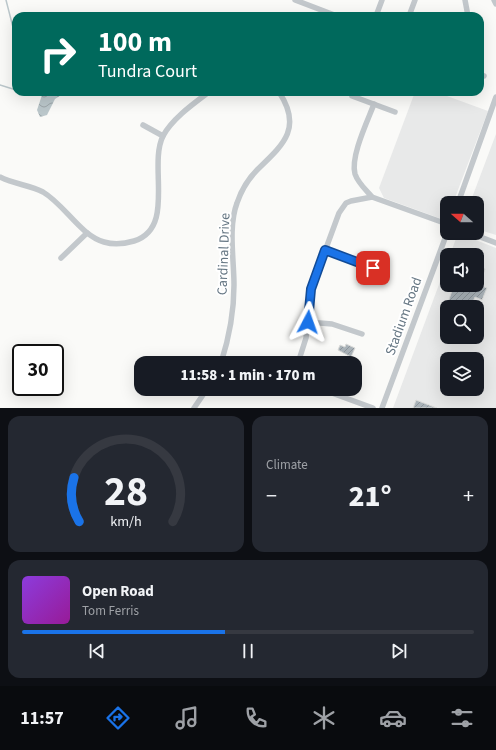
<!DOCTYPE html>
<html lang="en">
<head>
<meta charset="utf-8">
<style>
  :root { --surface:#171b24; --page:#242831; --text:#f1f3f6; --muted:#9ea1a6; --line:#363941; --accent:#1a73e8 }
  body { margin:0; font-family:"Source Sans 3",sans-serif; background:var(--page); color:var(--text); height:100vh; display:flex; flex-direction:column; font-size:15px; white-space:nowrap }
  * { box-sizing:border-box; margin:0 }
  p { font-size:13px; color:var(--muted) }
  .icon { flex:none; width:22px; height:22px; fill:none; stroke:currentColor; stroke-width:2; stroke-linecap:round; stroke-linejoin:round }
  .map { position:relative; height:408px; overflow:hidden }
  .drawer { display:flex; flex-direction:column; gap:8px; padding:8px; background:#0d0f14; flex:1 }
  .drawer>* { flex:none }
  .banner { position:absolute; left:12px; top:12px; width:472px; height:84px; border-radius:12px; box-shadow:0 4px 16px #0002; background:#00695c; color:#fff; overflow:hidden }
  .needle { width:26px; rotate:291deg }
  .controls { position:absolute; left:440px; top:196px; display:grid; gap:8px }
  .controls a { display:grid; place-items:center; width:44px; height:44px; border-radius:8px; background:var(--surface); box-shadow:0 4px 16px #0002; font-size:20px }
  .speed { position:absolute; left:12px; top:344px; display:flex; gap:8px; font-size:20px; font-weight:700; text-align:center }
  .speed>* { display:grid; place-content:center; width:52px; height:52px; border-radius:50%; background:var(--surface); box-shadow:0 4px 16px #0002; line-height:1 }
  .speed .limit { border:2px solid #111; border-radius:6px; background:#fff; color:#111 }
  .pin { position:absolute; display:grid; place-items:center; width:34px; height:34px; color:#fff; margin:-17px; border-radius:8px; box-shadow:0 2px 6px #0006 }
  .me { position:absolute; width:44px; margin:-22px; rotate:4deg; stroke-linejoin:round; filter:drop-shadow(0 0 3px #0008) }
  .turn { display:flex; align-items:center; gap:14px; height:84px; padding:0 20px; font-size:18px }
  .turn .icon { width:52px; height:52px; stroke-width:2.5 }
  .turn b { display:block; font-size:28px; line-height:34px }
  .big { font-size:30px; font-weight:800; line-height:1.1 }
  .drawer .card { flex:1; display:flex; flex-direction:column; justify-content:center; gap:6px; min-width:0; padding:0 14px; border-radius:12px; background:var(--page) }
  .drawer .dial { align-items:center; gap:0 }
  .dial svg { height:104px; overflow:visible; fill:none; stroke:var(--line); stroke-width:7; stroke-linecap:round; text-anchor:middle }
  .dial text { fill:var(--text); stroke:none }
  .song { display:flex; align-items:center; gap:12px }
  .cover { width:48px; height:48px; border-radius:6px; background:linear-gradient(135deg,hsl(270 70% 55%),hsl(300 70% 35%)) }
  .played { height:4px; border-radius:2px; background:linear-gradient(90deg,var(--accent) 45%,var(--line) 45%) }
  .keys { display:flex; justify-content:space-around; direction:ltr }
  .heat { display:flex; justify-content:space-between; align-items:center; font-size:22px; direction:ltr }
  .drawer .tiles { flex:1; display:grid; gap:8px; grid-template-columns:1fr 1fr }
  .card:last-child { grid-column:span 2 }
  .trip { position:absolute; left:134px; top:356px; width:228px; height:40px; border-radius:12px; background:var(--surface); box-shadow:0 4px 16px #0002; font-weight:800; line-height:40px; text-align:center }
  .tabs { display:flex; height:64px; justify-content:space-around; align-items:center; background:#090b0e; color:var(--muted) }
  .tabs .icon { width:28px; height:28px }
  .tabs .on { color:var(--accent) }
  .tabs b { font-size:18px; color:var(--text) }
  .map>svg:first-child { display:block }
  .built { fill:#e8e9e9; fill-rule:evenodd }
  .water { fill:url(#water-waves) }
  .lines { fill:none; stroke-linecap:round; stroke-linejoin:round }
  .stream { stroke:#bbc7cb; stroke-width:1.5 }
  .building { fill:url(#building-hatch); stroke:#dcdcda }
  .minor { stroke:#c3c8cc; stroke-width:5.5 }
  .route-casing { stroke:#114b97; stroke-width:10 }
  .route { stroke:#1a73e8; stroke-width:7 }
  .labels { text-anchor:middle; stroke-width:4; stroke-linejoin:round; paint-order:stroke }
  .street-label { font-size:14px; fill:#657683; stroke:#fff }
</style>
</head>
<body>
<div class="map">
<svg width="496" height="408" viewBox="0 0 496 408">
  <defs>
    <pattern id="water-waves" width="16" height="10" patternUnits="userSpaceOnUse"><rect width="16" height="10" fill="#bbc7cb"/><path d="M0 5q4-4 8 0t8 0" fill="none" stroke="#9ca6aa"/></pattern>
    <pattern id="building-hatch" width="6" height="6" patternUnits="userSpaceOnUse"><rect width="6" height="6" fill="#aab3b9"/><path d="M-1 1l2-2M0 6l6-6M5 7l2-2" fill="none" stroke="#8e969c"/></pattern>
  </defs>
  <rect width="100%" height="100%" fill="#fafaf8"/>
  <!-- built -->
  <g class="built">
    <path d="M415,92H436L488,111L453,203H447V221L384,198L379,188Z"/>
    <path d="M496,134V235L477,229V203H470Z"/>
    <path d="M458,233L496,248V408H393L447,263V285H477V255H450ZM447,307H477V337H447ZM447,359H477V389H447Z"/>
  </g>
  <!-- water -->
  <path class="water" d="M43,92H66L55,99L47,115L40,117L37,110Z"/>
  <g class="lines">
    <!-- stream -->
    <g class="stream">
      <path d="M6,0L16,39"/>
      <path d="M0,85L16,90"/>
    </g>
  </g>
  <!-- building -->
  <g class="building">
    <path d="M477,266L485,269L479,285L487,288L482,300L475,297L471,307H461L448,302L454,285H477Z"/>
    <path d="M346,344L355,348L351,357L338,350L340,345L345,347Z"/>
    <path d="M416,400L437,408H413Z"/>
  </g>
  <g class="lines">
    <!-- minor -->
    <g class="minor">
      <path d="M295,0L337,16"/>
      <path d="M465,0L468,16"/>
      <path d="M494,0L496,4"/>
      <path d="M376,16L382,0"/>
      <path d="M409,16L415,0"/>
      <path d="M480,75L484,76"/>
      <path d="M352,96L395,112"/>
      <path d="M143,125L163,136"/>
      <path d="M0,177C13,184 30,185 43,192C65,205 80,235 104,242C114,245 124,244 134,241C176,228 148,166 163,136C172,119 193,104 209,92"/>
      <path d="M372,197C366,190 358,183 355,174C350,157 368,120 374,104"/>
      <path d="M458,203L496,97"/>
      <path d="M470,233L496,243"/>
      <path d="M325,250L385,273"/>
      <path d="M61,258L87,233"/>
      <path d="M308,322L332,324L362,334"/>
      <path d="M221,363C229,338 234,312 234,285C234,259 228,227 237,203C241,191 249,178 258,169C283,145 303,128 279,92"/>
      <path d="M298,363L306,338L311,289L339,213L346,203L351,201L372,197L447,224"/>
      <path d="M321,389L373,408"/>
      <path d="M194,408L207,389"/>
      <path d="M382,408L447,233"/>
    </g>
  </g>
  <g class="lines">
    <defs>
      <path id="route" d="M308,322L311,289L325,250L373,268"/>
    </defs>
    <!-- route casing -->
    <use href="#route" class="route-casing"/>
    <!-- route -->
    <use href="#route" class="route"/>
  </g>
  <g class="labels">
    <!-- street labels -->
    <g class="street-label">
      <text transform="translate(223 254) rotate(-88)" y="5">Cardinal Drive</text>
      <text transform="translate(403 316) rotate(-70)" y="5">Stadium Road</text>
    </g>
  </g>
</svg>
<div class="controls">
<a><svg class="needle" viewBox="-14 -14 28 28"><path d="M0-13l5 13h-10z" fill="#e53935"/><path d="M0 13l5-13h-10z" fill="#9ea1a6"/></svg></a>
<a><svg class="icon" aria-label="sound" viewBox="0 0 24 24"><path d="M4 9h4l5-4v14l-5-4H4zM17 9q2 3 0 6"/></svg></a>
<a><svg class="icon" aria-label="search" viewBox="0 0 24 24"><circle cx="10" cy="10" r="6"/><path d="M15 15l6 6"/></svg></a>
<a><svg class="icon" aria-label="layers" viewBox="0 0 24 24"><path d="M12 4l9 5-9 5-9-5zM3 14l9 5 9-5"/></svg></a>
</div>
<div class="speed"><div class="limit">30</div></div>
<div class="pin" style="left:373px;top:268px;background:#d93025"><svg class="icon" aria-label="arrive" viewBox="0 0 24 24"><path d="M6 21V4h12l-3 4 3 4H6"/></svg></div>
<svg class="me" style="left:308px;top:322px" viewBox="-20 -20 40 40"><path d="M0-17L14 15 0 8-14 15z" fill="#1a73e8" stroke="#fff" stroke-width="4"/></svg>
<div class="trip">11:58 · 1 min · 170 m</div>
<div class="banner">
<div class="turn"><svg class="icon" aria-label="right" viewBox="0 0 24 24"><path d="M7 20v-9h11M14 6l5 5-5 5"/></svg><div><b>100 m</b>Tundra Court</div></div>
</div>
</div>
<section class="drawer">
<div class="tiles">
<div class="card dial"><svg viewBox="0 0 100 80">
<path d="M14 69A42 42 0 1 1 86 69"/>
<path d="M14 69A42 42 0 0 1 10 35" stroke="#1a73e8"/>
<text x="50" y="56" font-size="32" font-weight="700">28</text>
<text x="50" y="72" font-size="11">km/h</text>
</svg></div>
<div class="card"><p>Climate</p>
<div class="heat"><a>−</a><b class="big">21°</b><a>+</a></div>
</div>
<div class="card">
<div class="song"><i class="cover"></i><div><b>Open Road</b><p>Tom Ferris</p></div></div>
<div class="played"></div>
<div class="keys"><svg class="icon" aria-label="previous" viewBox="0 0 24 24"><path d="M18 5L8 12l10 7zM5 5v14"/></svg><svg class="icon" aria-label="pause" viewBox="0 0 24 24"><path d="M8 5v14M16 5v14"/></svg><svg class="icon" aria-label="next" viewBox="0 0 24 24"><path d="M6 5l10 7-10 7zM19 5v14"/></svg></div>
</div>
</div>
</section>
<nav class="tabs">
<b>11:57</b>
<svg class="icon on" aria-label="directions" viewBox="0 0 24 24"><path d="M12 3l9 9-9 9-9-9zM9 14v-3h6M13 9l2 2-2 2"/></svg>
<svg class="icon" aria-label="music" viewBox="0 0 24 24"><path d="M9 18V5l10-2v13"/><circle cx="6" cy="18" r="3"/><circle cx="16" cy="16" r="3"/></svg>
<svg class="icon" aria-label="phone" viewBox="0 0 24 24"><path d="M5 4h4l2 5-3 2q2 4 5 5l2-3 5 2v4C11 20 4 13 5 4z"/></svg>
<svg class="icon" aria-label="climate" viewBox="0 0 24 24"><path d="M12 3v18M4 7l16 10M4 17L20 7"/></svg>
<svg class="icon" aria-label="car" viewBox="0 0 24 24"><path d="M5 17H2v-5l4-1 3-4h7l3 4 3 1v5h-3M9 17h6M6 11h13"/><circle cx="7" cy="17" r="2"/><circle cx="17" cy="17" r="2"/></svg>
<svg class="icon" aria-label="filters" viewBox="0 0 24 24"><path d="M4 7h16M4 17h16"/><circle cx="9" cy="7" r="2"/><circle cx="15" cy="17" r="2"/></svg>
</nav>
</body>
</html>
